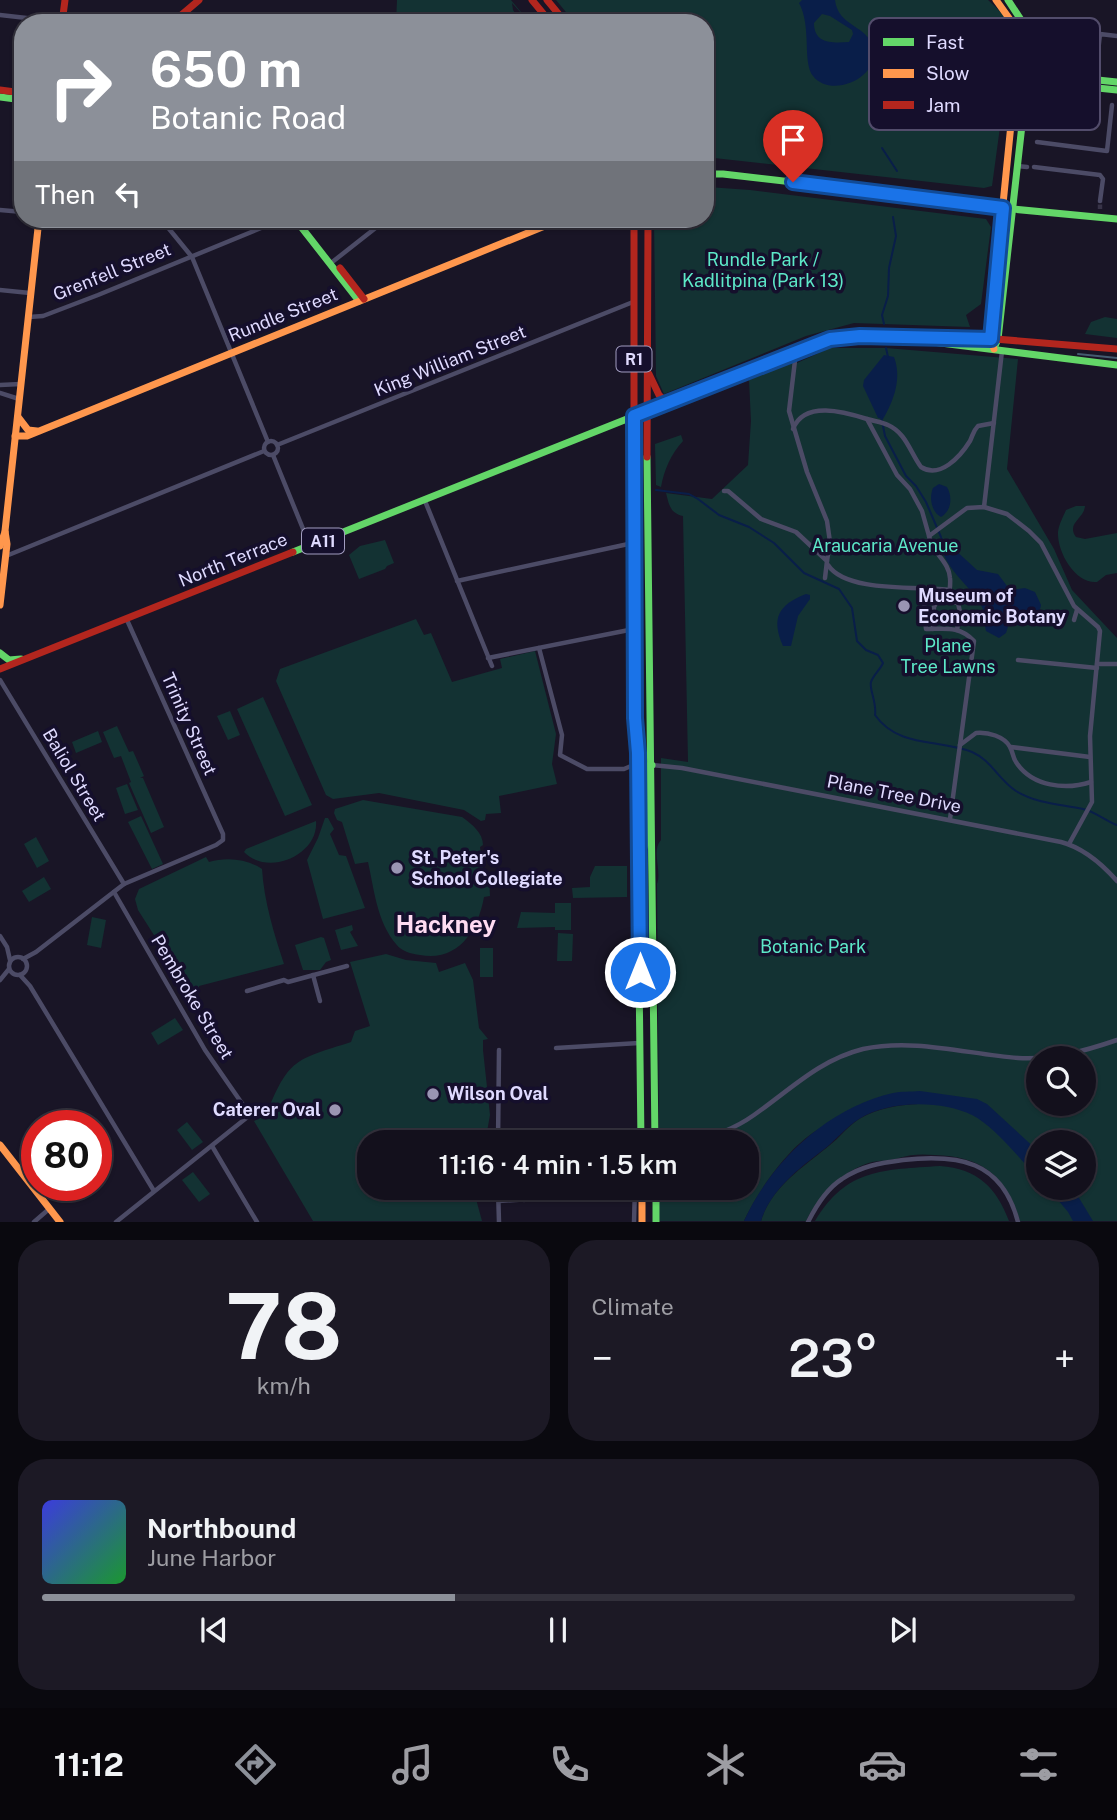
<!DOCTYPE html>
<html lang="en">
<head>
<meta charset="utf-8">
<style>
  :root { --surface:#13101c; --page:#1c1925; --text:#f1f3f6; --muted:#9d9da3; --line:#32303b; --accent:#8c9099 }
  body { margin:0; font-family:"Public Sans",sans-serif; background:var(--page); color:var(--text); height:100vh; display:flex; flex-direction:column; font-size:26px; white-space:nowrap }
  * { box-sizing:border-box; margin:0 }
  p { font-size:23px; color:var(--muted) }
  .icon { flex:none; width:38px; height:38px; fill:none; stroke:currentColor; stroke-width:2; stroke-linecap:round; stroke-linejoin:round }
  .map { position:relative; height:1222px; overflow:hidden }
  .side { display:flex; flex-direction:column; gap:18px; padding:18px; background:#0a090f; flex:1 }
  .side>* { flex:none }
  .hud { position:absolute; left:14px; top:14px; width:700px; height:214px; border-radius:28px; box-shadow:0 2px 5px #0004,0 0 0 2px var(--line); background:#8c9099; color:#fff; overflow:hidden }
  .controls { position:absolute; left:1026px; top:1046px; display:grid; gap:14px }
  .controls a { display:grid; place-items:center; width:70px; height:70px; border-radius:50%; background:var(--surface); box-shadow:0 2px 5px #0004,0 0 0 2px var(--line); font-size:35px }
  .speed { position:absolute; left:21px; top:1110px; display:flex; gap:14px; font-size:35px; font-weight:700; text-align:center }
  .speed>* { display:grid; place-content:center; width:91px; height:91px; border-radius:50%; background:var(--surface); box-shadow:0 2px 5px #0004,0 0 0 2px var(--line); line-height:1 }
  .speed .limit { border:10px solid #d22; background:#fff; color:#111 }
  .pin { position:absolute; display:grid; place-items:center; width:60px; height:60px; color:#fff; margin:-72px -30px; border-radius:50% 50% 50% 0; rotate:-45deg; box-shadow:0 0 7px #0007 }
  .pin .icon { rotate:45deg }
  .me { position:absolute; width:77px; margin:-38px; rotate:0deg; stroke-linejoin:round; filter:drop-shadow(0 0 5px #0008) }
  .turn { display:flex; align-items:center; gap:24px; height:147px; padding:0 21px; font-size:32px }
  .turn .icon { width:91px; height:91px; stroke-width:2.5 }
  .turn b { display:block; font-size:49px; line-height:60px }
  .then { display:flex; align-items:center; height:66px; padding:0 21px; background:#0003; gap:14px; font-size:26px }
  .big { font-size:52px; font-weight:600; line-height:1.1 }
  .side .card { flex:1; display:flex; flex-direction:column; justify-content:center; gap:10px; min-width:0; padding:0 24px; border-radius:28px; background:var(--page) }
  .side .dial { align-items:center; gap:0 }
  .dial b { font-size:91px; line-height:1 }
  .song { display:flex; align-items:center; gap:21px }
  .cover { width:84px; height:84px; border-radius:10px; background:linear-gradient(135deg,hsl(240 70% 55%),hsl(130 70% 35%)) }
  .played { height:7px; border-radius:4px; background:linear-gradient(90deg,var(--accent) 40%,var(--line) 40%) }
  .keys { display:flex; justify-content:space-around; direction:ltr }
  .heat { display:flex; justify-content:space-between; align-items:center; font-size:38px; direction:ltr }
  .side .tiles { flex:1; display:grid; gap:18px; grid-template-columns:1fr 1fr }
  .card:last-child { grid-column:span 2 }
  .trip { position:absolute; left:357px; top:1130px; width:402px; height:70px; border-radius:28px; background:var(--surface); box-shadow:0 2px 5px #0004,0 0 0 2px var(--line); font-weight:600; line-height:70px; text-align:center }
  .menu { display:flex; height:112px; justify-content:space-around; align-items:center; background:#08060b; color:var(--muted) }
  .menu .icon { width:49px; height:49px }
  .menu .current { color:var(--accent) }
  .menu b { font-size:32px; color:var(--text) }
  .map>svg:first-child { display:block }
  .green { fill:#133233; fill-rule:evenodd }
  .water { fill:#091e49; fill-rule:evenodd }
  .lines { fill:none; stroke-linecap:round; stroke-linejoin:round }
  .stream { stroke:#091e49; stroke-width:2 }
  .street-tunnel { stroke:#373347; stroke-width:4.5; stroke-dasharray:4.5 2; stroke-linecap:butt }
  .street { stroke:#4c4b66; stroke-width:4.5 }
  .fast { stroke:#63d668; stroke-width:7 }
  .slow { stroke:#ff974d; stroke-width:7 }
  .jam { stroke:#b3261e; stroke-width:7 }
  .tram { stroke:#455b6f; stroke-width:2 }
  .route-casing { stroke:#114b97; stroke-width:18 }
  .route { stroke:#1a73e8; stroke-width:12 }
  .poi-dot { fill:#9a95b3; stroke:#150f2c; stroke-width:2.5 }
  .labels { text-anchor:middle; stroke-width:7; stroke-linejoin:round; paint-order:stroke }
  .shield { fill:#150f2c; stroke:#a29dc0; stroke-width:2 }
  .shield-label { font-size:16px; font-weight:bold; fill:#dfdaff }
  .park-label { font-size:18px; fill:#5de8c8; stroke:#150f2c }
  .street-label { font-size:18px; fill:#dfdaff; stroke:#150f2c }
  .poi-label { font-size:18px; font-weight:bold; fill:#dfdaff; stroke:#150f2c; text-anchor:start }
  .district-label { font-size:24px; font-weight:bold; fill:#ffdcf2; stroke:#150f2c }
  .key { fill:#150f2c; stroke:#524c6b; stroke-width:2 }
  .key-label { font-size:19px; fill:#dfdaff }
</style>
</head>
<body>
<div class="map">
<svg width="1117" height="1222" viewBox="0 0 1117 1222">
  <rect width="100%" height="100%" fill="#191526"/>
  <!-- green -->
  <g class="green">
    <path d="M397,0H511L530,23L512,3L513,10L522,23H396Z"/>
    <path d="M556,0H988C1014,23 1016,34 1014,68H1008L992,186L984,188L705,157V23H575Z"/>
    <path d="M708,187L750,190L986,219L991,227L981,304L966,315L970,327L854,323L806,336L664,394L656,376L654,219H705V188Z"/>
    <path d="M1105,317L1117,319V338L1085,334L1091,322Z"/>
    <path d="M830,348H886L1018,359L1007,469L1054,549L1072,590L1117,638V1221H1020C1007,1177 982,1156 935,1155C922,1154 911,1154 899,1158C890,1161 881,1160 872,1162C841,1171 820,1194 806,1221H761C772,1184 809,1164 837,1139C844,1132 852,1123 861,1118C879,1108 898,1105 918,1104L920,1092C888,1103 853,1113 823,1127C791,1142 758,1191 744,1221H659V1188H747V1143H659L657,884C662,870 651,851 661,840V758L688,762L683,516C670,513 669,505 666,493L712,499L748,465L751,421L749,380L793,362L797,363ZM1038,1059H1083V1104H1038ZM1038,1143H1083V1188H1038Z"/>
    <path d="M681,435L683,441C671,454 664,470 661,487L656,485L655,444Z"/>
    <path d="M1076,506H1085C1084,519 1066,523 1076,537L1085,539L1117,533V573L1106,575L1097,582C1075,584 1057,552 1058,532C1059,524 1063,517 1066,510Z"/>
    <path d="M385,540L394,563L387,566L385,569L359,579L349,555L360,546Z"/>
    <path d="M416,619L424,635L431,633L452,682L502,668L500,659L535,651L556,734L552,764L557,784L499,796L501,813L486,814L485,820L481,821L464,810L379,793L333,799L326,795L276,681L280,669Z"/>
    <path d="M263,697L312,805L285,816L237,709Z"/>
    <path d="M230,711L240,735L228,740L217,716Z"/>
    <path d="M117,726L129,752L133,751L144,776L140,778H143L164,827L151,833L129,783L131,782L121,756L114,758L103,732Z"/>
    <path d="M98,731L102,742L76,753L72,742Z"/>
    <path d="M127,784L138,810L125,814L116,788Z"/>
    <path d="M363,800L462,817C472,824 483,833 483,845L480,847L484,876H489L490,896L484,897C478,931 458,962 420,955C411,954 401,951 396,944C377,922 374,889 368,862L355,864L342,822L337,820L334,813L335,809Z"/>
    <path d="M141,816L163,864L152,869L128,822Z"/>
    <path d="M325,818H328L334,829L330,834L339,855L346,856L365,908L323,919L307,860L318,838Z"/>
    <path d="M316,821C319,855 268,877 244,852L246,849Z"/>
    <path d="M36,837L49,861L37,868L24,844Z"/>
    <path d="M206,857L209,862C227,857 247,859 262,869C264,901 274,934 284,964L199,986V991L194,994L190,993L179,976L172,973L166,954L138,910L135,899L139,889Z"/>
    <path d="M595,866H627V897L573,898L572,888L590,887V877Z"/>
    <path d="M44,877L51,889L29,902L22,891Z"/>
    <path d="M555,903H571V930H555V927L517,928L521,912L555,913Z"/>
    <path d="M92,917L106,920L101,948L87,945Z"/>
    <path d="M352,925L353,930L350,932L358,946L341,950L335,930Z"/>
    <path d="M558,933L573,934L572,961H557Z"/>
    <path d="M321,937L324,938L331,960L326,962L320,970H303L295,945Z"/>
    <rect x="480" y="948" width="13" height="29"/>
    <path d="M386,954L406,960L436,963L439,972L465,963L473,980L479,1028L488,1039L483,1040V1050L490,1115L485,1143H369V1188H473L482,1221H313L254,1121L266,1115C289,1058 295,1060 351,1042L355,1031L370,1026L350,962Z"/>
    <path d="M175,1018L183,1030L158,1045L151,1033Z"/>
    <path d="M187,1122L203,1142L192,1150L177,1130Z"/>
    <path d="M940,1166C978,1169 996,1187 1009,1221H815C847,1168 883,1170 940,1166Z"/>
    <path d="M193,1172L210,1194L199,1202L182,1180Z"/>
  </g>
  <!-- water -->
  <g class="water">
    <path d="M802,0H835C838,27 868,25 873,48C880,78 831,99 813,76C802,62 812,27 799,3ZM822,14L830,16L852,30L853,34L849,42C832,43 814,44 814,23Z"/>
    <path d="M884,355L894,357C902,378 894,400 883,419L878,418L863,386L864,380Z"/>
    <path d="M939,484L947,487C953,498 951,511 941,517C931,512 929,497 933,488Z"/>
    <path d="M941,537L977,570L998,574L1010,590L1025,588L1035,592L1041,605C1039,621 1016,637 1010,615H1006L1005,619L1008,627L1006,633L999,638L986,631C984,624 986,617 983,609C973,586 938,566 941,537Z"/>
    <path d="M806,594L810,595V599L798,616L791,646H783C771,618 778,605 806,594Z"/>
    <path d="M920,1091L977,1099L987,1104L1038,1151V1178C1021,1160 993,1125 972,1115C942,1100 888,1100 859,1119C846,1127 835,1141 823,1150C798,1169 770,1191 761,1221H744C771,1162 827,1108 893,1093C901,1091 911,1092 920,1091Z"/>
    <path d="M1048,1188H1073L1093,1221H1073L1068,1212Z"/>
  </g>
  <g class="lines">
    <!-- stream -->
    <g class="stream">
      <path d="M882,148L897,171"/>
      <path d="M884,324L882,315L888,296L889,268L896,236L893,217"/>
      <path d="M886,348L888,357"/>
      <path d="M881,416L885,436L906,476L916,486L926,502L941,537"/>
      <path d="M656,490L689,494L698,499L719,515L749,527L774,543L804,573L839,589L852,608L857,641L866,650L878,655L883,663C880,670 873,675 871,682C869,689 877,703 875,715C898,748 939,739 972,752C991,760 999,780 1016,791C1038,804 1059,804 1083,809C1094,811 1106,821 1117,825"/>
    </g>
    <!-- street-tunnel -->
    <path class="street-tunnel" d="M1100,209V201"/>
    <!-- street -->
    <g class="street">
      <path d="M0,15L62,22"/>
      <path d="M1094,88L1100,34L1117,36"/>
      <path d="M1037,142L1107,151L1112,105"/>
      <path d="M1017,166L1027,167"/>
      <path d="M1034,167L1100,175L1103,179L1100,201"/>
      <path d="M0,210L23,212"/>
      <path d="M161,219L192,257L268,442"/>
      <path d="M331,263L387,219"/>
      <path d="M0,290L30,293"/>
      <path d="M29,317L43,316L98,295L283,219"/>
      <path d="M796,352L789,411L807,472L827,521L830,542L827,561"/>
      <path d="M0,385L21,384"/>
      <path d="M0,393L19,399"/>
      <path d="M867,419L897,475L910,489L922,511L929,536L967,508L984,507L1007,514L1029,531L1041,543L1074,606L1098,627L1100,631L1090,736L1092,802L1069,844"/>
      <path d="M793,429C804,400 845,412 867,419C873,421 882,422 888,425C906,433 910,452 921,467C940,479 960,457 970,441C973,435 973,431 978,426L994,423"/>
      <circle cx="271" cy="448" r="7"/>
      <path d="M277,445L633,302"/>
      <path d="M273,455L310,546"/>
      <path d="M724,491H728L761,519L796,532L827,561L825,578"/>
      <path d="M425,501L492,666"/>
      <path d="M984,507L1002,351"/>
      <path d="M929,536C932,553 949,561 950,578C951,585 949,594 948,601L938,600L934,607L933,629"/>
      <path d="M6,556L264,451"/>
      <path d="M828,565C846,593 919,586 950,590"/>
      <path d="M457,581L633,543"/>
      <path d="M926,588L924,608L926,629C944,629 959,625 974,641L950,819"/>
      <path d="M948,601L958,603L960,612L957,630"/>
      <path d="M1074,620L1077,610"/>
      <path d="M539,648L562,735L560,755L587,769H624L636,764"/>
      <path d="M488,658L634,629"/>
      <path d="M1018,660L1097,668"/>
      <path d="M1097,664H1117"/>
      <path d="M0,680L124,884"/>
      <path d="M960,745L976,733C988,732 1004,736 1010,747C1013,752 1013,758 1016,762C1032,787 1066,790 1091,782"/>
      <path d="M1011,747L1090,757"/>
      <path d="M652,765L682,768L1061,842C1084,848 1102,864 1117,881"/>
      <path d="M114,892L205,1050L250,1115L116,1222"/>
      <path d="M0,936L7,947L10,960"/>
      <circle cx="18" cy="966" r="9"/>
      <path d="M23,959L36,952L124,884L216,845L223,840V834L127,620"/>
      <path d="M20,975L30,986L154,1191"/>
      <path d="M313,975L320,1001"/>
      <path d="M0,980L9,969"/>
      <path d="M247,991L284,980L288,982L347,966"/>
      <path d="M556,1048L639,1043"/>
      <path d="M498,1143L499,1050"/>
      <path d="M685,1143C710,1138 733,1130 754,1115C790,1090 819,1060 863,1049C914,1038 967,1054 1018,1058C1052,1060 1085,1051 1117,1040"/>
      <path d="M212,1146L257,1222"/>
      <path d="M498,1188L499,1222"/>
      <path d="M524,1188V1200"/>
      <path d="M499,1201L635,1192"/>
      <path d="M34,1222L49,1209"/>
      <path d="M634,1222L635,1188"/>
      <path d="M808,1222C816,1206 826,1189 842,1179C861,1166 880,1163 903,1160C958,1154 1002,1160 1018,1222"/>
    </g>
    <!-- fast -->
    <g class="fast">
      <path d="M1022,72L1117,82"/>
      <path d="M1021,80L1117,90"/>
      <path d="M0,97L23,100"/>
      <path d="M705,174H723L914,196L949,203L1117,219"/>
      <path d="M295,219L359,301"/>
      <path d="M994,348L998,339L1023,116L1029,40L1027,29L1008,0"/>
      <path d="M647,411L830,339L860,336L901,338L1117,365"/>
      <path d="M647,457L655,1143"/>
      <path d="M293,552L647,411"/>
      <path d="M0,653L9,660L21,659"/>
      <path d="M642,853L646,842V770L647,766L652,765"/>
      <path d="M639,972L641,1143"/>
      <path d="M656,1188V1222"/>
    </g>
    <!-- slow -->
    <g class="slow">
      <path d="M937,197L1005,204"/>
      <path d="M994,349L991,339L993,304L1019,44L1014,25L996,0"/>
      <path d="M18,417L28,430L37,431"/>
      <path d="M15,436H27L562,219"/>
      <path d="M634,497L639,972"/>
      <path d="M0,546L5,532"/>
      <path d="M0,605L7,544L5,531L39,219"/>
      <path d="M0,1145L60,1222"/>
      <path d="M642,1188V1222"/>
    </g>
    <!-- jam -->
    <g class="jam">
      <path d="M532,0L551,23"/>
      <path d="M547,0L566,23"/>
      <path d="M62,23L65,0"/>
      <path d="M172,23L199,0"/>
      <path d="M0,90L23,93"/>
      <path d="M634,219V497"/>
      <path d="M340,268L364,299"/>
      <path d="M923,337L983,338L1117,349"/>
      <path d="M649,374L659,395L667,403"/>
      <path d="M647,457L648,219"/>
      <path d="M0,669L293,552"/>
    </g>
    <!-- tram -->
    <path class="tram" d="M1078,354L1117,358"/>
  </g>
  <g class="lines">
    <defs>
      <path id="route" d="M640,972L638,753L635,718L634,416L830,339L860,336L991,339L1003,208L793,182"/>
    </defs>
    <!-- route casing -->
    <use href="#route" class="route-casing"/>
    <!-- route -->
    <use href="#route" class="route"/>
  </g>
  <!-- markers -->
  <g class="poi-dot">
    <circle cx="904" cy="606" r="7"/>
    <circle cx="397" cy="868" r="7"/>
    <circle cx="433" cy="1094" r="7"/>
    <circle cx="335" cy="1110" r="7"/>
  </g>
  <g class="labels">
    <!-- shield labels -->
    <g class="shield">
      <rect x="616.5" y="346.5" width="35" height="25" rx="5"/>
      <rect x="302" y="528.5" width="42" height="25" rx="5"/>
    </g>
    <g class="shield-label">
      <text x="634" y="365">R1</text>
      <text x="323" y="547">A11</text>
    </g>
    <!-- park labels -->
    <g class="park-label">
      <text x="763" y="266">Rundle Park /<tspan x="763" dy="21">Kadlitpina (Park 13)</tspan></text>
      <text x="885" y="552">Araucaria Avenue</text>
      <text x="948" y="652">Plane<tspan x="948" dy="21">Tree Lawns</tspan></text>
      <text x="813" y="953">Botanic Park</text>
    </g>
    <!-- street labels -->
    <g class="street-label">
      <text transform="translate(112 272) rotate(-22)" y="6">Grenfell Street</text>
      <text transform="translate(283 315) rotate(-22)" y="6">Rundle Street</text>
      <text transform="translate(450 361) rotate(-22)" y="6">King William Street</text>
      <text transform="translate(233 560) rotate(-22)" y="6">North Terrace</text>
      <text transform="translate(189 724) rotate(66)" y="6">Trinity Street</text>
      <text transform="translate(74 775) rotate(59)" y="6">Baliol Street</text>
      <text transform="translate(894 794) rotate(11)" y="6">Plane Tree Drive</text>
      <text transform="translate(192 997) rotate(59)" y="6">Pembroke Street</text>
    </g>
    <!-- poi labels -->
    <g class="poi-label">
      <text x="918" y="602">Museum of<tspan x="918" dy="21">Economic Botany</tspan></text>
      <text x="411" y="864">St. Peter's<tspan x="411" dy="21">School Collegiate</tspan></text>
      <text x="447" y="1100">Wilson Oval</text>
      <text x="321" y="1116" text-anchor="end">Caterer Oval</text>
    </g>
    <!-- district labels -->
    <g class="district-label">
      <text x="446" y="933">Hackney</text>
    </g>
  </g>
  <!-- legend -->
  <rect x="869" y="18" width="231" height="112" rx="10" class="key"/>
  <rect x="883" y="38" width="31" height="8" fill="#63d668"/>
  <rect x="883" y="69" width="31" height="9" fill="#ff974d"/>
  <rect x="883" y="101" width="31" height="8" fill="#b3261e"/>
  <g class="key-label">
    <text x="926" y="49">Fast</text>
    <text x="926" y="80">Slow</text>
    <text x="926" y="112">Jam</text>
  </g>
</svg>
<div class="controls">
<a><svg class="icon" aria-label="search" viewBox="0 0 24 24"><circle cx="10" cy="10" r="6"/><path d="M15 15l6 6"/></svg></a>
<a><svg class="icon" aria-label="layers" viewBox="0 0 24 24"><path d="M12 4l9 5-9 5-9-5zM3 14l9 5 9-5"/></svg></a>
</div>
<div class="speed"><div class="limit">80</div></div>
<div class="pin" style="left:793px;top:182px;background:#d93025"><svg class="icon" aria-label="arrive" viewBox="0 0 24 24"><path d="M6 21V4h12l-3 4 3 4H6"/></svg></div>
<svg class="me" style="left:640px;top:972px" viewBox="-20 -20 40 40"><circle r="17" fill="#1a73e8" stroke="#fff" stroke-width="3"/><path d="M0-11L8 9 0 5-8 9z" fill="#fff"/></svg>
<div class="trip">11:16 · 4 min · 1.5 km</div>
<div class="hud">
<div class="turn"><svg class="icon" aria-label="right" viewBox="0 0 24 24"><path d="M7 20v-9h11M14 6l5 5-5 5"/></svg><div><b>650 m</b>Botanic Road</div></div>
<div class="then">Then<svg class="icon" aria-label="left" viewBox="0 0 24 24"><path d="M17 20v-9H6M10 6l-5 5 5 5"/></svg></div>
</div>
</div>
<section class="side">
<div class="tiles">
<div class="card dial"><b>78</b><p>km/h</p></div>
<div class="card"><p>Climate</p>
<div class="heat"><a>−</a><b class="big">23°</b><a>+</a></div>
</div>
<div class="card">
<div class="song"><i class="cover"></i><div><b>Northbound</b><p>June Harbor</p></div></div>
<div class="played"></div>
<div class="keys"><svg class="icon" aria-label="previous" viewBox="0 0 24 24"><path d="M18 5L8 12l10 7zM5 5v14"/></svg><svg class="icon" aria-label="pause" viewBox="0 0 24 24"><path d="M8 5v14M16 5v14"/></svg><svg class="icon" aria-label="next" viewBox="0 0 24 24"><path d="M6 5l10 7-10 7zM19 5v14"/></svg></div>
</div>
</div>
</section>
<nav class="menu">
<b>11:12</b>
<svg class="icon current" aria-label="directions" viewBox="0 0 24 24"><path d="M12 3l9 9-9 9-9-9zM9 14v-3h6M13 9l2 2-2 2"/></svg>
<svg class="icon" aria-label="music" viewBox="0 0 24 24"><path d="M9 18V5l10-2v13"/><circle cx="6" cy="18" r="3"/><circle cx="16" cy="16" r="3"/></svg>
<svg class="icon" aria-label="phone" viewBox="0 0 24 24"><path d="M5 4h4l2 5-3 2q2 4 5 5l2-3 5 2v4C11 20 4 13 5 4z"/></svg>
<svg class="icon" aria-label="climate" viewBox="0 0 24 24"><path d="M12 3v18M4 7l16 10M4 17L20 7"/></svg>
<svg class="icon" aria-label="car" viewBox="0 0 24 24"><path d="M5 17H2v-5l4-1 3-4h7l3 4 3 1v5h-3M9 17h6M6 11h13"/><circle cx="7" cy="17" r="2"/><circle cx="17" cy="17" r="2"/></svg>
<svg class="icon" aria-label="filters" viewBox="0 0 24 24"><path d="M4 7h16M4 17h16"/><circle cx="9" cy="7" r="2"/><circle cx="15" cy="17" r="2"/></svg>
</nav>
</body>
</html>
